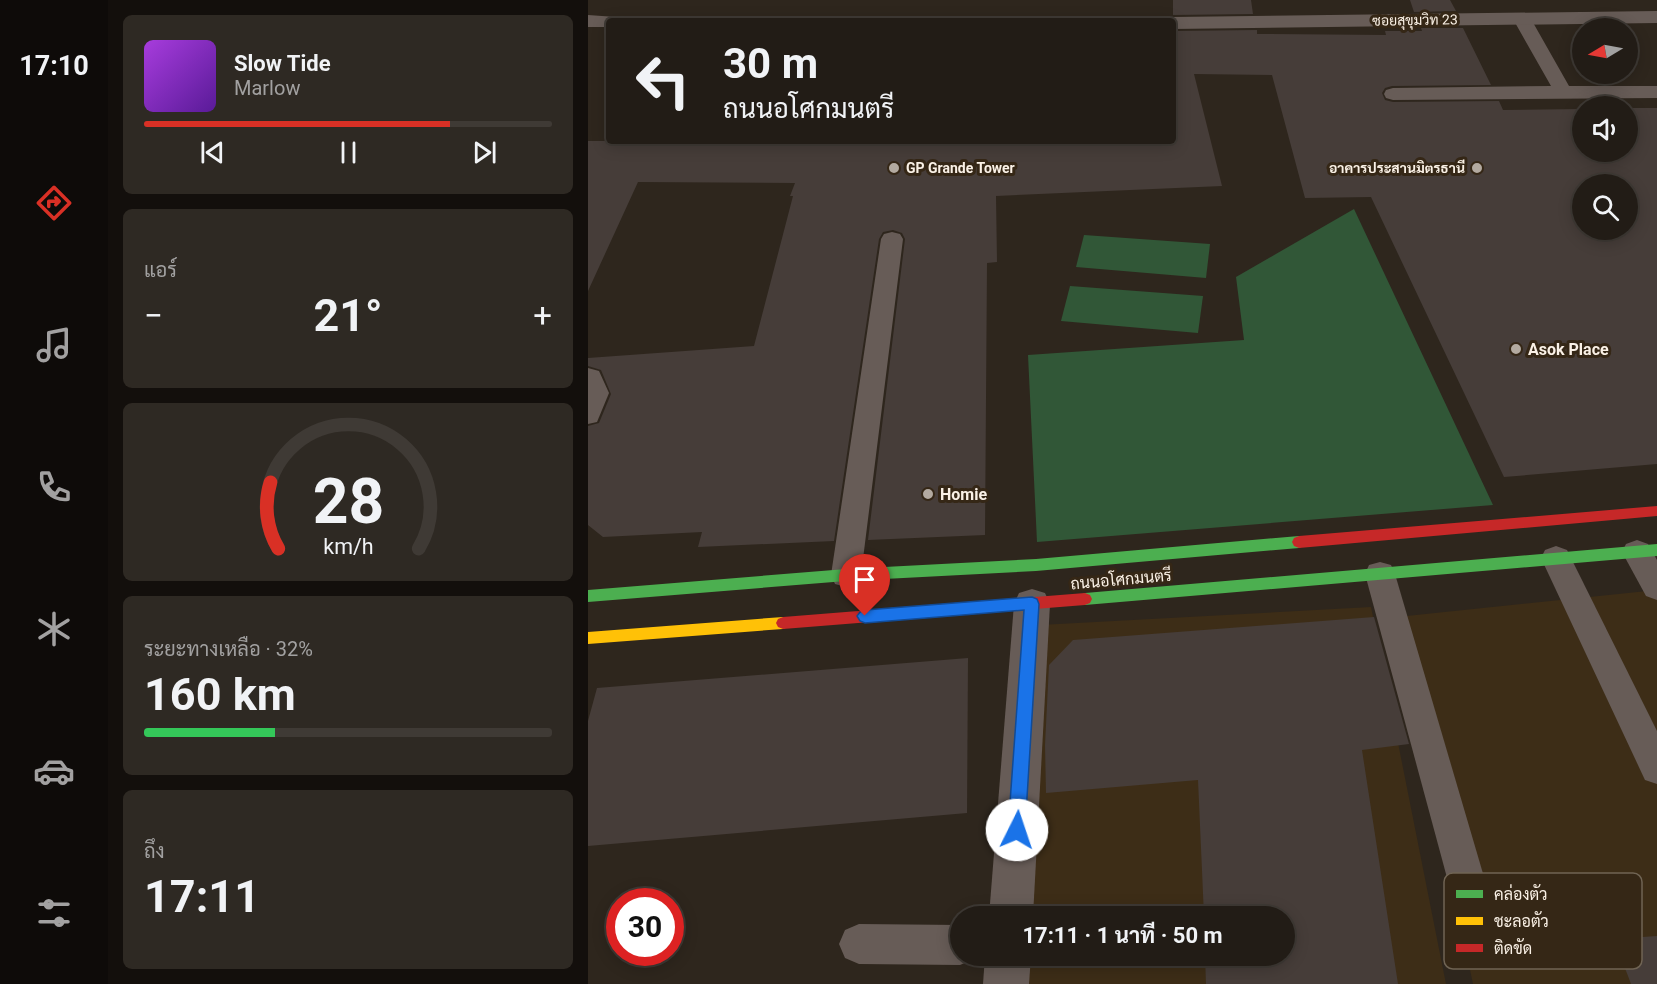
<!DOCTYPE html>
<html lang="th">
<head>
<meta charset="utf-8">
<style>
  :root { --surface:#221c16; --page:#2e2923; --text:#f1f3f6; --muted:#a2a1a1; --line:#3f3a35; --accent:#d93025 }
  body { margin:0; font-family:Roboto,Sarabun,sans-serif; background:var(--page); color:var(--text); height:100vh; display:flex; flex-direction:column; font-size:22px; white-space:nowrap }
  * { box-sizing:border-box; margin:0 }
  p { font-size:20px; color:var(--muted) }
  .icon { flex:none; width:33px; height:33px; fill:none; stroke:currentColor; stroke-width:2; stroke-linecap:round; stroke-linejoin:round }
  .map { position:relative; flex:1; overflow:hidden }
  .drawer { display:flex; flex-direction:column; gap:15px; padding:15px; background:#130f0c; width:480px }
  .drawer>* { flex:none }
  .hud { position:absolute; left:18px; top:18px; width:570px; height:126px; border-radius:6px; box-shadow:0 3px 15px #0003,0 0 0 2px var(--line); background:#221c16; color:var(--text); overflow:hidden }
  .needle { width:39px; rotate:260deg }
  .controls { position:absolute; left:984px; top:18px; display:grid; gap:12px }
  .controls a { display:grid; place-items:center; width:66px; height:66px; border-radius:50%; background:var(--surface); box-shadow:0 3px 15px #0003,0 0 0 2px var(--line); font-size:30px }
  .speed { position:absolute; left:18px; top:888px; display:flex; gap:12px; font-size:30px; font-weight:700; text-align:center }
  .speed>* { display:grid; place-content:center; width:78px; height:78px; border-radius:50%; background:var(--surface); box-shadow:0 3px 15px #0003,0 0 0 2px var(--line); line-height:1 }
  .speed .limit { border:9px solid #d22; background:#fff; color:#111 }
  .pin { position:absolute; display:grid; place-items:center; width:51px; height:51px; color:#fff; margin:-62px -26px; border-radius:50% 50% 50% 0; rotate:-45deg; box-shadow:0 0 6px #0007 }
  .pin .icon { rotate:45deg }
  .me { position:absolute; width:66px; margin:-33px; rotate:4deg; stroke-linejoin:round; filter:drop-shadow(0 0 4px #0008) }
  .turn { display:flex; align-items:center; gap:21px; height:126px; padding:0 18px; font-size:27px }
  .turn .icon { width:78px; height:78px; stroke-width:2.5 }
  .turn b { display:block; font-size:42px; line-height:51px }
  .big { font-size:45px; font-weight:700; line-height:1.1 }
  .drawer .card { flex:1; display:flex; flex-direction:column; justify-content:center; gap:9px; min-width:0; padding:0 21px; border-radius:9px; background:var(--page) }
  .drawer .dial { align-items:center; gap:0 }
  .dial svg { height:156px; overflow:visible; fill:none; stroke:var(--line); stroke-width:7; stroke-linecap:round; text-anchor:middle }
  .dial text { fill:var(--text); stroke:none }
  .song { display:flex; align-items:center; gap:18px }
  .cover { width:72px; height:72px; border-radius:9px; background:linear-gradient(135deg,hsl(280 70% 55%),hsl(270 70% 35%)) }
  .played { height:6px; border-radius:3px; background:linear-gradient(90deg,var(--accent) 75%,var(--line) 75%) }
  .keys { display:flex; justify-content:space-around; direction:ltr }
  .heat { display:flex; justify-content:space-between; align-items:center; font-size:33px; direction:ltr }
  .charge { height:9px; border-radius:4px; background:linear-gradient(90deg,#34c759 32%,var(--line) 0) }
  .trip { position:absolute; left:362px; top:906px; width:345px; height:60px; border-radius:30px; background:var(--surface); box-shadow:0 3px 15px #0003,0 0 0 2px var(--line); font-weight:700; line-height:60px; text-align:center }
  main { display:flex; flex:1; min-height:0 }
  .menu { display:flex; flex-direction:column; width:108px; justify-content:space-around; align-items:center; background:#0e0b09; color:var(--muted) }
  .menu .icon { width:42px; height:42px }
  .menu .current { color:var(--accent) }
  .menu b { font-size:27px; color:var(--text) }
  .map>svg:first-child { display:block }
  .built { fill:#3d2d17 }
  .green { fill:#315737 }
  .building { fill:#463d39; fill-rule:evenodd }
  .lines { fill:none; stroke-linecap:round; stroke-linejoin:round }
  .lane { fill:#675c57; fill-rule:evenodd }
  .street { fill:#675c57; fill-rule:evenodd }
  .fast { fill:#4caf50; fill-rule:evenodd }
  .slow { fill:#ffc107; fill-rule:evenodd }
  .jam { fill:#c62828; fill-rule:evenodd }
  .route { fill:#1a73e8; stroke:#114b97; stroke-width:1.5 }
  .poi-dot { fill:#b3aaa0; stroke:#352716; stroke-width:2 }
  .labels { text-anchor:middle; stroke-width:6; stroke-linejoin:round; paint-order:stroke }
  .far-street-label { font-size:14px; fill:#faf1e6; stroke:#352716 }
  .far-poi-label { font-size:14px; font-weight:bold; fill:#faf1e6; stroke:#352716; text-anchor:start }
  .poi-label { font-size:16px; font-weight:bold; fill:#faf1e6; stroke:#352716; text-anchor:start }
  .street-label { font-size:16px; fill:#faf1e6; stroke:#352716 }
  .key { fill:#352716; stroke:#706454; stroke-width:1.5 }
  .key-label { font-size:16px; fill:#faf1e6 }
</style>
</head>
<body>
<main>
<nav class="menu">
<b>17:10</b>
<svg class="icon current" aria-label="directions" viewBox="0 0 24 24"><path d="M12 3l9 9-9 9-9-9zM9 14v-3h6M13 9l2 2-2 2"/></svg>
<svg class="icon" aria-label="music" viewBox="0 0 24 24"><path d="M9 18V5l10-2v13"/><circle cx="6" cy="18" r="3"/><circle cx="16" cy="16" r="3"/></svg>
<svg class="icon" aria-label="phone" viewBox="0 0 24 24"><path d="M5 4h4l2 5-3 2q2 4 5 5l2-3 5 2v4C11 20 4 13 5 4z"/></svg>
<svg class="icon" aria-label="climate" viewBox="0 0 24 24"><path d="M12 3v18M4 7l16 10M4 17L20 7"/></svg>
<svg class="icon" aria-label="car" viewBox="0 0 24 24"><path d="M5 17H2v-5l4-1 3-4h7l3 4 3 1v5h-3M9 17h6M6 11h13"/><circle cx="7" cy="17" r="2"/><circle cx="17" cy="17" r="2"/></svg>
<svg class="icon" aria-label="filters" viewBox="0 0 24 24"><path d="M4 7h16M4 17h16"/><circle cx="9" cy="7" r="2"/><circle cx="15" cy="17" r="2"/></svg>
</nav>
<section class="drawer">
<div class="card">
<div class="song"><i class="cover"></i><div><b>Slow Tide</b><p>Marlow</p></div></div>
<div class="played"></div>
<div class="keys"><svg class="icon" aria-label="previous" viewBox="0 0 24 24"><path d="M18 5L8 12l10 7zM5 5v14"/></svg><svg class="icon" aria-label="pause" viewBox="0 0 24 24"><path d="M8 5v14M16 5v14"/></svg><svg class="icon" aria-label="next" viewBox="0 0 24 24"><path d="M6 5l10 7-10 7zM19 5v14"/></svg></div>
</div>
<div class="card"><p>แอร์</p>
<div class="heat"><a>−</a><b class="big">21°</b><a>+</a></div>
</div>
<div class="card dial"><svg viewBox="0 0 100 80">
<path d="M14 69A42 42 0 1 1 86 69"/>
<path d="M14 69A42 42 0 0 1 10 35" stroke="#d93025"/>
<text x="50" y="56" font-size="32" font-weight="700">28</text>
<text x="50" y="72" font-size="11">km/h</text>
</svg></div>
<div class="card"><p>ระยะทางเหลือ · 32%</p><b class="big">160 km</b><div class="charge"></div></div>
<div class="card"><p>ถึง</p><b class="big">17:11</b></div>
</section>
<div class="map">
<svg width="1069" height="984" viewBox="0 0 1069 984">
  <rect width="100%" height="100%" fill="#2e261d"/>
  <!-- built -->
  <g class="built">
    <path d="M1069,590V984H885L809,617Z"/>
    <path d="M783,607L858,984H418L420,956H696V916H423L452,625Z"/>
  </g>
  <!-- green -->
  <g class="green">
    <path d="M766,209L905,505L449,542L440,355L656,340L648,277Z"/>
    <path d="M496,235L622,244L618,278L488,267Z"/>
    <path d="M482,286L615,296L610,333L473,321Z"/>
  </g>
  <!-- building -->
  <g class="building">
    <path d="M585,0H663L665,14L585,15Z"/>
    <path d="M822,0H862L868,11L826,12Z"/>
    <path d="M833,28H875L903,85L804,86L797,88L794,93L797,100L805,102L911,101L915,110L994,109V152H1040V108H1069V464L916,477L783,197L717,198L684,75L606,74L634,186L408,196L409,262L399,263L397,535L280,540L317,239L314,233L305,230L295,232L291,239L246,541L110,547L114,532L15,537L0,525V426L11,423L23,394L13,370L0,366V358L166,346L205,196H202L207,183L50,182L0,291V141H88L86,145L220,146L222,141H585V31L669,30V34L798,35L797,31H834ZM994,184H1040V230H994Z"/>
    <path d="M786,617L821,744L774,750L810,984H618L617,956H696V916H616L610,780L458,793L457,745L461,665L485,640Z"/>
    <path d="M380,658L379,813L0,846V721L9,688Z"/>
    <path d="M1069,936V984H1043L1026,939Z"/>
  </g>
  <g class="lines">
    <!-- lane -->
    <g class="lane">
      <path d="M934,14L940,15L943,19L981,86H1069V98L805,100L798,98L796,94L798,90L805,88L963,86L925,19L928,15Z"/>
      <path d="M304,232L312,234L315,239L273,575L269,584L258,587L247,584L243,575L293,239L296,234Z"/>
      <path d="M0,368L11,371L21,393L9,422L0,424Z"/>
      <path d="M1049,540L1060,544L1069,560V600L1058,596L1034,552L1038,544Z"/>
      <path d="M968,546L979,550L1069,731V784L1057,780L953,558L957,550Z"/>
      <path d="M792,562L803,565L807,574L906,911L901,925L887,930L873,925L868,911L777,574L781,565Z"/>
      <path d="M271,924L372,925V956H387L386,959L372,965L271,964L257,958L251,944L257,930Z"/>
    </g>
    <!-- street -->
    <g class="street">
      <path d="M1069,11V23L585,29V21H576L585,17Z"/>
      <path d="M0,15L28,17L31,21H21V27H0Z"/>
      <path d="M444,589L457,593L462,604L445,916H401L426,604L431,593Z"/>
      <path d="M397,956H443L441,984H395Z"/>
    </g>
    <!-- fast -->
    <g class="fast">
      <path d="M711,536L716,538L718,542L716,546L711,548L448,571L258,581L0,602V590L258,569L448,559Z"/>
      <path d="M1069,544V556L497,605L492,603L490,599L492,595L497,593Z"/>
    </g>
    <!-- slow -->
    <path class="slow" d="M195,617L200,619L202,623L200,627L195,629L0,644V632Z"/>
    <!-- jam -->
    <g class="jam">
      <path d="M1069,506V516L711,548L706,546L704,542L706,538L711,536Z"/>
      <path d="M497,593L502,595L504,599L502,603L497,605L195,629L190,627L188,623L190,619L195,617Z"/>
    </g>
  </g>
  <!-- route -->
  <path class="route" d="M444,597L449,599L451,604L437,830L435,836L429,838L422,836L420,830L436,610L277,623L272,621L269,616L272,612L277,610Z"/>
  <!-- markers -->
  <g class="poi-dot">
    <circle cx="306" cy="168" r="6"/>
    <circle cx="889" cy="168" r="6"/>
    <circle cx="928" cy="349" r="6"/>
    <circle cx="340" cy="494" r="6"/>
  </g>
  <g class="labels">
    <!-- far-street labels -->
    <g class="far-street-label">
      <text transform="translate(827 20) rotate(-1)" y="5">ซอยสุขุมวิท 23</text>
    </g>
    <!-- far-poi labels -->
    <g class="far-poi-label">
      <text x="318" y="173">GP Grande Tower</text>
      <text x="877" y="173" text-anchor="end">อาคารประสานมิตรธานี</text>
    </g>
    <!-- poi labels -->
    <g class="poi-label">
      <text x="940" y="355">Asok Place</text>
      <text x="352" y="500">Homie</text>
    </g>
    <!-- street labels -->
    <g class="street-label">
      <text transform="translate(533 579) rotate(-5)" y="6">ถนนอโศกมนตรี</text>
    </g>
  </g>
  <!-- legend -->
  <rect x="856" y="873" width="198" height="96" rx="9" class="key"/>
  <rect x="868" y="890" width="27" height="8" fill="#4caf50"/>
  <rect x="868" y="917" width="27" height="8" fill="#ffc107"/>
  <rect x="868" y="944" width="27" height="8" fill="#c62828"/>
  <g class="key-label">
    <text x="906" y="900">คล่องตัว</text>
    <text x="906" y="927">ชะลอตัว</text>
    <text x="906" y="954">ติดขัด</text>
  </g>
</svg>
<div class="controls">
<a><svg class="needle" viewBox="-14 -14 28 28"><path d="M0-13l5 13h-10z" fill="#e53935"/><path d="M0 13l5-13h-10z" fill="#a2a1a1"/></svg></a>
<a><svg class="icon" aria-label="sound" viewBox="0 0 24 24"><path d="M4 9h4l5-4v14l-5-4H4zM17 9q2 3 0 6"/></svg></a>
<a><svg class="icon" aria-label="search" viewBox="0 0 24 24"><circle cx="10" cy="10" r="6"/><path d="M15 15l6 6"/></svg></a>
</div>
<div class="speed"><div class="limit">30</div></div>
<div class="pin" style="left:277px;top:616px;background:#d93025"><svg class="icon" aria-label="arrive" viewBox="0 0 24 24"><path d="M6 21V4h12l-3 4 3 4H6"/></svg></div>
<svg class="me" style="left:429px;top:830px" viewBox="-20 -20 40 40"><circle r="19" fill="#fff"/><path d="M0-13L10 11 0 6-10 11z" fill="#1a73e8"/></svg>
<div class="trip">17:11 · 1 นาที · 50 m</div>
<div class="hud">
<div class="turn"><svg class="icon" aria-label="left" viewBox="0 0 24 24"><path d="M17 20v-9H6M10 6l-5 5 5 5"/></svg><div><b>30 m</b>ถนนอโศกมนตรี</div></div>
</div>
</div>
</main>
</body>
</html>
